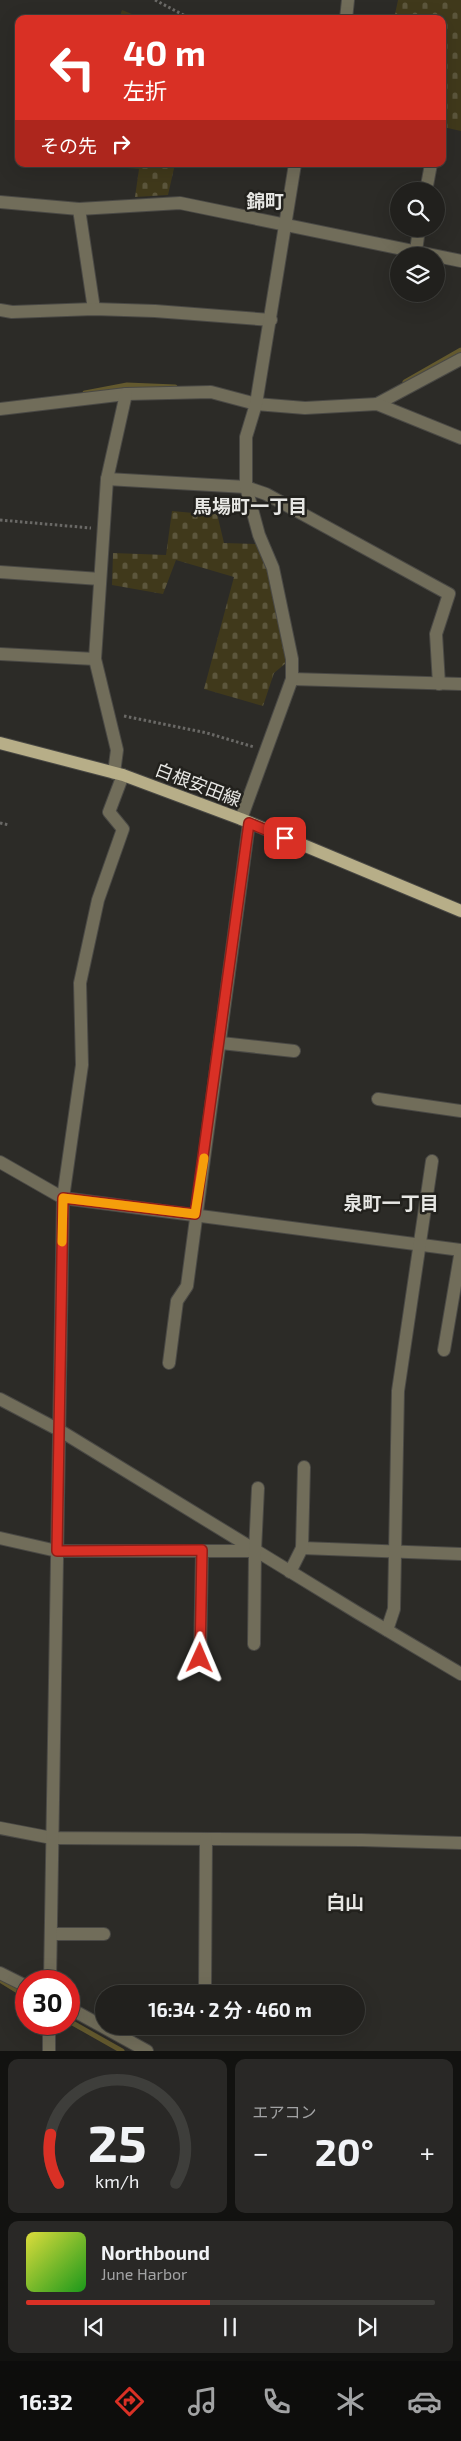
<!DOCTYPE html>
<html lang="ja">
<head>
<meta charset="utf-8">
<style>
  :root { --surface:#21201d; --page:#292826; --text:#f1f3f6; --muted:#a2a3a4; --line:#3e3e3b; --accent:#d93025 }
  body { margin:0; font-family:"Exo 2","Noto Sans JP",sans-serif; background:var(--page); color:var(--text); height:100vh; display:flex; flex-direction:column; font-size:19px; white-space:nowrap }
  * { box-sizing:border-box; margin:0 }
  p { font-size:16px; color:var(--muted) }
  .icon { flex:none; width:28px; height:28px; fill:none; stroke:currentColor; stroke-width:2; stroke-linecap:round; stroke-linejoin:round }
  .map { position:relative; height:2051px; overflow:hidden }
  .details { display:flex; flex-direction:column; gap:8px; padding:8px; background:#121210; flex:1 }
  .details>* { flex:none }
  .top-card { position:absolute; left:15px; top:15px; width:431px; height:152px; border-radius:10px; box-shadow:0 5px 20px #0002,0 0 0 1px var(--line); background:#d93025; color:#fff; overflow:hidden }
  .fabs { position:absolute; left:390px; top:182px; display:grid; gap:10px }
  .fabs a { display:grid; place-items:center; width:55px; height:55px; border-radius:50%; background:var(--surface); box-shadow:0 5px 20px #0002,0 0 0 1px var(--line); font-size:25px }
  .speed { position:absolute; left:15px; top:1970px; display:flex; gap:10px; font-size:25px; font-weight:700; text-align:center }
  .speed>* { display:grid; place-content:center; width:65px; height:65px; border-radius:50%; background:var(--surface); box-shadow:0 5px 20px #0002,0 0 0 1px var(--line); line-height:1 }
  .speed .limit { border:8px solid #d22; background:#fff; color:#111 }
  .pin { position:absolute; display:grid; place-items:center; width:42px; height:42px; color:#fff; margin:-21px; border-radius:10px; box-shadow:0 2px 8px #0006 }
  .me { position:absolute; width:55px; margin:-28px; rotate:1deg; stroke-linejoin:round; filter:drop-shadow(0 0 4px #0008) }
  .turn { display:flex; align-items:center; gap:18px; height:105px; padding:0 25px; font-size:22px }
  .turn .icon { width:65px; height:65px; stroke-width:2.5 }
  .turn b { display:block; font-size:35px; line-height:42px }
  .then { display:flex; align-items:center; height:48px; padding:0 25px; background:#0003; gap:10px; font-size:19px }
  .big { font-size:38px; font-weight:700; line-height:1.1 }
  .details .tile { flex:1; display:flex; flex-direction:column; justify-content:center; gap:8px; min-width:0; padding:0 18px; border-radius:10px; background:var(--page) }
  .details .dial { align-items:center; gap:0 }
  .dial svg { height:130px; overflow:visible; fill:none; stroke:var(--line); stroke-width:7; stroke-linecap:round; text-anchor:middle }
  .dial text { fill:var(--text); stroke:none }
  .song { display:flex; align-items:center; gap:15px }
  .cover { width:60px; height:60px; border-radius:8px; background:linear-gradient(135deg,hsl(60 70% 55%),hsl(120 70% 35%)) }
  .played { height:5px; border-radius:2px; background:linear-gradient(90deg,var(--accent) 45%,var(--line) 45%) }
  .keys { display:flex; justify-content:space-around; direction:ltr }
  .heat { display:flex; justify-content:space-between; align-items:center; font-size:28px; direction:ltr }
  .details .tiles { flex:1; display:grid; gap:8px; grid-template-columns:1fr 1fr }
  .tile:last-child { grid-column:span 2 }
  .trip { position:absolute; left:95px; top:1985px; width:270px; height:50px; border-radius:25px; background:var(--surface); box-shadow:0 5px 20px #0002,0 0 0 1px var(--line); font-weight:700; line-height:50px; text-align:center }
  .menu { display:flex; height:80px; justify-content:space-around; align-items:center; background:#0d0d0c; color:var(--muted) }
  .menu .icon { width:35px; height:35px }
  .menu .on { color:var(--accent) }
  .menu b { font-size:22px; color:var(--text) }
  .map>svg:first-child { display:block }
  .cemetery { fill:url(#cemetery-stones) }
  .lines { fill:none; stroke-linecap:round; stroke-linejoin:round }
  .stream { stroke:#63592e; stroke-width:5 }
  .minor-casing { stroke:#4a4945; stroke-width:14 }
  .primary-casing { stroke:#4a4945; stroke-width:14 }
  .path { stroke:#6a6966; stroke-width:3; stroke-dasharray:2.5 2.5; stroke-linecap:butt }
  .minor { stroke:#716d5a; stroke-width:12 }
  .primary { stroke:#b7ae88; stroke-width:12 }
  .route-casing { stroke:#8d1f18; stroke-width:12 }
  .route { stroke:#d93025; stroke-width:9 }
  .slow { stroke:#f59e0b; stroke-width:9 }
  .labels { text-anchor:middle; stroke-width:5; stroke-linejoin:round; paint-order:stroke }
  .street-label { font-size:18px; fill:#e7e7e4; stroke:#22211d }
  .neighbourhood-label { font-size:19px; font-weight:bold; fill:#e7e7e4; stroke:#22211d }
</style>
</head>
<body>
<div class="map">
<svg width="461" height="2051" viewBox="0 0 461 2051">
  <defs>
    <pattern id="cemetery-stones" width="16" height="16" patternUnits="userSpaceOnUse" patternTransform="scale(1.25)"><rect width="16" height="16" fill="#40391b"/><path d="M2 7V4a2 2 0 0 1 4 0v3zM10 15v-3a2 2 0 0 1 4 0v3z" fill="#5c563c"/></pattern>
  </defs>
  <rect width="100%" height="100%" fill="#2c2b27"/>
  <!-- cemetery -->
  <g class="cemetery">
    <path d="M398,0H461V131L443,127L442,19H394Z"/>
    <path d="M122,10L144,19H119Z"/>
    <path d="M83,164H175L168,195L135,197L139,169Z"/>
    <path d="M208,501H214L224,543L256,544L269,576L286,663L274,673L263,706L204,689L234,577L176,560L163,594L112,585L113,553L166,555L172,511L204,514Z"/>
  </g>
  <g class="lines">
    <!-- stream -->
    <g class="stream">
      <path d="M405,382L461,350"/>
      <path d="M85,393L127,385L175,387"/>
      <path d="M0,1980L26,1996"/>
      <path d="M69,2021L122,2051"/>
    </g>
    <defs>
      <g id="minor">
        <path d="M346,19L348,0"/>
        <path d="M426,191L431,164"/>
        <path d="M0,202L79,209L180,203L461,261"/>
        <path d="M79,209L94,309"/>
        <path d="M416,251L419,229"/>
        <path d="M0,310L12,312L94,309L155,311L271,320"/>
        <path d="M377,404L461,359"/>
        <path d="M0,409L126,394L211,392L256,404L305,408L377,404L461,438"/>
        <path d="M107,479L246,487L266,494L449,594L436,634L439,684"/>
        <path d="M0,572L100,579"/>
        <path d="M0,654L95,659"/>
        <path d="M292,679L461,684"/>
        <path d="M114,773L117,750L95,659L107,479L126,394"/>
        <path d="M241,819L292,679V659L273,568L259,535L246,487V437L256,404L295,164"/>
        <path d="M221,1043L294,1051"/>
        <path d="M378,1099L461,1111"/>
        <path d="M0,1162L63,1198L461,1250"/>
        <path d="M444,1350L461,1250"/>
        <path d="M169,1363L177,1301L187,1286L249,823"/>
        <path d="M0,1399L59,1430L358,1613L461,1674"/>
        <path d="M0,1538L57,1551H255"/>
        <path d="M302,1548L461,1554"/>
        <path d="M290,1572L302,1548L304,1467"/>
        <path d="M387,1630L394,1609L398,1391L432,1161"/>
        <path d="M254,1644L255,1551L258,1488"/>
        <path d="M200,1658L202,1551"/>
        <path d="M0,1828L52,1838L362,1840L461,1843"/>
        <path d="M51,1934H104"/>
        <path d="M0,1973L26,1986"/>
        <path d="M50,1981L63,1198L82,1065L80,983L98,900L123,829L109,812L123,775"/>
        <path d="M205,1989L206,1839"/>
        <path d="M69,2008L147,2051"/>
        <path d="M49,2051V2024"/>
      </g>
      <path id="primary" d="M0,743L123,775L241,819L461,911"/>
    </defs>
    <!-- minor casing -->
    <use href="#minor" class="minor-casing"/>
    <!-- primary casing -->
    <use href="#primary" class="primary-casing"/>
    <!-- path -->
    <g class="path">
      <path d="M155,0L191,19"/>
      <path d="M0,520L91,528"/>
      <path d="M124,716L207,733L254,747"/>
      <path d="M0,823L9,825"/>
    </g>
    <!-- minor -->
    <use href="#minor" class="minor"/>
    <!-- primary -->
    <use href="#primary" class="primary"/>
  </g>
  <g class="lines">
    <defs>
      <path id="route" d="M200,1658L202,1550L57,1551L63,1198L195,1214L249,823L285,838"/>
    </defs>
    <!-- route casing -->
    <use href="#route" class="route-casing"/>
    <!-- route -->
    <use href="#route" class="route"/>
    <!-- slow -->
    <path class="slow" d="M62,1242L63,1198L195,1214L204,1158"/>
  </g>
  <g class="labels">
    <!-- street labels -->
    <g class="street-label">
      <text transform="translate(198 785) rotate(21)" y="6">白根安田線</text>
    </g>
    <!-- neighbourhood labels -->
    <g class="neighbourhood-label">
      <text x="265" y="208">錦町</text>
      <text x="250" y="513">馬場町一丁目</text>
      <text x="391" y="1210">泉町一丁目</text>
      <text x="345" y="1909">白山</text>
    </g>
  </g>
</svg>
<div class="fabs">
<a><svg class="icon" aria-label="search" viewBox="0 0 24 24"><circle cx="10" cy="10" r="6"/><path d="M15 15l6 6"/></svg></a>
<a><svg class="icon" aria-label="layers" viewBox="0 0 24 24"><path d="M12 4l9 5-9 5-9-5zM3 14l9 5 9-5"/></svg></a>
</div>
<div class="speed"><div class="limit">30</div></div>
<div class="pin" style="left:285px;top:838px;background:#d93025"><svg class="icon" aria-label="arrive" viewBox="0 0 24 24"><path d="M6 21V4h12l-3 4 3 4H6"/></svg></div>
<svg class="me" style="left:200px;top:1658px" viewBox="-20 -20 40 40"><path d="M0-17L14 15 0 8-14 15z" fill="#d93025" stroke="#fff" stroke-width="4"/></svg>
<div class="trip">16:34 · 2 分 · 460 m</div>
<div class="top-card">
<div class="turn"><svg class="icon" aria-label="left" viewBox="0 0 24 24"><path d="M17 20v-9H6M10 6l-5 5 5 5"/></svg><div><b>40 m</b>左折</div></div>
<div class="then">その先<svg class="icon" aria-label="right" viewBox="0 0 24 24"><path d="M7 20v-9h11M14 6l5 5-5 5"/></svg></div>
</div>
</div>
<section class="details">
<div class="tiles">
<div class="tile dial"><svg viewBox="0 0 100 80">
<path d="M14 69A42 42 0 1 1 86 69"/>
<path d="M14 69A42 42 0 0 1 9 39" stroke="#d93025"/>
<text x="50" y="56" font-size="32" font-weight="700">25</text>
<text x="50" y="72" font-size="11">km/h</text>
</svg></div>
<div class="tile"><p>エアコン</p>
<div class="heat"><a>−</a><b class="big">20°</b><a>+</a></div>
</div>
<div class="tile">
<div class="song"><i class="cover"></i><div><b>Northbound</b><p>June Harbor</p></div></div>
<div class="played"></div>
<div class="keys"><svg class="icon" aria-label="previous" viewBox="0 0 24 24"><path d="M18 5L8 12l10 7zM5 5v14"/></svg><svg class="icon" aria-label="pause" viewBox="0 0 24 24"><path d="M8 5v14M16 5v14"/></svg><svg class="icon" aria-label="next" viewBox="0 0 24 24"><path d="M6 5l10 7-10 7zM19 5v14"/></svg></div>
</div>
</div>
</section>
<nav class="menu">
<b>16:32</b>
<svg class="icon on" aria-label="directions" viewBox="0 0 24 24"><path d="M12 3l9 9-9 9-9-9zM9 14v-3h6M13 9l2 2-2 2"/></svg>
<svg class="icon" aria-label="music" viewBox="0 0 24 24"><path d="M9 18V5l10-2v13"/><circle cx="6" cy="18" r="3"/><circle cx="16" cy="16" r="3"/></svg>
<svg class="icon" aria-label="phone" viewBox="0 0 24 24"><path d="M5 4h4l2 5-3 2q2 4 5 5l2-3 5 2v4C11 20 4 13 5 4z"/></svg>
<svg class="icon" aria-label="climate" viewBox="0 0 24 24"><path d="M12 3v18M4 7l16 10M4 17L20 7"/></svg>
<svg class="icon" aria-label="car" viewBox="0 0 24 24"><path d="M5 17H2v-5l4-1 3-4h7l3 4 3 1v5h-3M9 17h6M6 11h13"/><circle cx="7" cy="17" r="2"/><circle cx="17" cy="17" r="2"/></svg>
</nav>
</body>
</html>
